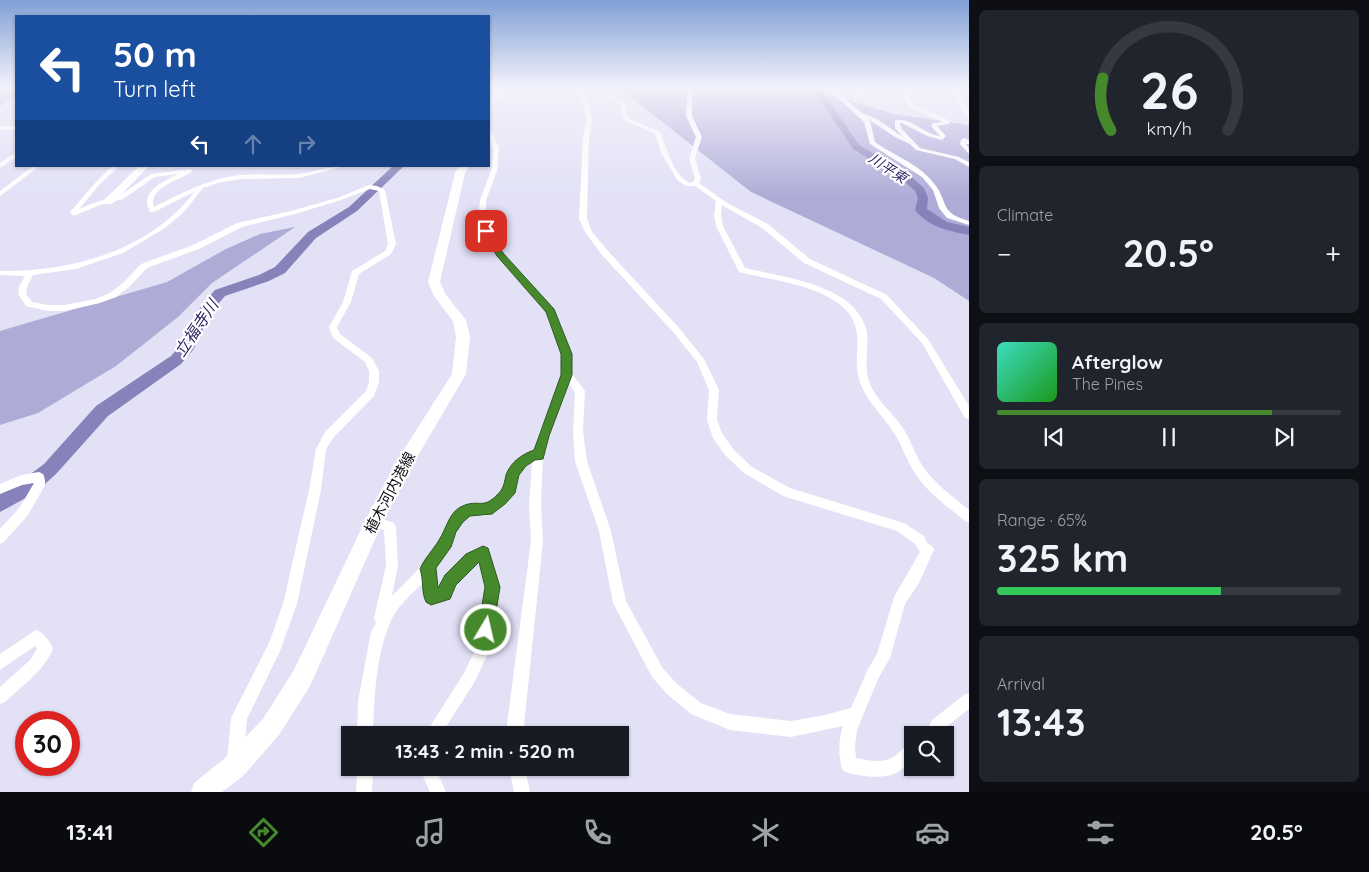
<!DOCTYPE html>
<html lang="en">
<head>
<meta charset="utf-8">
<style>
  :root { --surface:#171b24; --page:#20242c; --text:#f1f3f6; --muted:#9ea1a6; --line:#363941; --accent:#46892c }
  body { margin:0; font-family:Quicksand,"Noto Sans JP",sans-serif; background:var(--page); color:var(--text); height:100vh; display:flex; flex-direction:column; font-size:19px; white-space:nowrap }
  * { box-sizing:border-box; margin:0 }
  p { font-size:16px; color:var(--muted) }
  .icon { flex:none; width:28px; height:28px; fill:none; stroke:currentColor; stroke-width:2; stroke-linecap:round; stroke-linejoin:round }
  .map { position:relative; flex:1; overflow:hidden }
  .panel { display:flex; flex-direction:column; gap:10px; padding:10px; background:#0d0f14; width:400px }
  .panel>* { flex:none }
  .top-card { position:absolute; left:15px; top:15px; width:475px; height:152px; border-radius:0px; box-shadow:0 1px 4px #0004; background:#1a4fa0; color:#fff; overflow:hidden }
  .tools { position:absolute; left:904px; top:726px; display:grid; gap:10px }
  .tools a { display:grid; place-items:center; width:50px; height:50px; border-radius:0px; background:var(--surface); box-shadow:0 1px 4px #0004; font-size:25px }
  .speed { position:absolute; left:15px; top:711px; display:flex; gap:10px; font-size:25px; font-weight:700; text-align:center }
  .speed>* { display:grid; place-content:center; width:65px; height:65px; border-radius:50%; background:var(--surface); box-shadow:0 1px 4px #0004; line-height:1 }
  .speed .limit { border:8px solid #d22; background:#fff; color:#111 }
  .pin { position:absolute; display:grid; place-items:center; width:42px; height:42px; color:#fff; margin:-21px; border-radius:10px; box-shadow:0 2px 8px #0006 }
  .me { position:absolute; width:55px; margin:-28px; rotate:9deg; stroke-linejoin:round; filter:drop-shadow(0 0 4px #0008) }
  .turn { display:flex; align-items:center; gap:18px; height:105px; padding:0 15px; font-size:22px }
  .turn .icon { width:65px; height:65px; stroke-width:2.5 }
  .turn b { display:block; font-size:35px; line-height:42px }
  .lanes { display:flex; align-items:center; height:48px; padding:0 15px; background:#0003; justify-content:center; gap:25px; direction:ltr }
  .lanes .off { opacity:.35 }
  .big { font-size:38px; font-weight:800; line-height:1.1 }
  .panel .card { flex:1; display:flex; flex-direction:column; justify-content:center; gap:8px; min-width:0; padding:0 18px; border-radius:8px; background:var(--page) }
  .panel .dial { align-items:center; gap:0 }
  .dial svg { height:130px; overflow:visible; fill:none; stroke:var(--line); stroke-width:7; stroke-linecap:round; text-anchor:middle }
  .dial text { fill:var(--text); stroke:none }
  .song { display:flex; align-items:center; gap:15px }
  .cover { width:60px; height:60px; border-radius:8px; background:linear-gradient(135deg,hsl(170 70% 55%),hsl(120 70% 35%)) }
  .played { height:5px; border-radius:2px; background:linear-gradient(90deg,var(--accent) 80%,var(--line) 80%) }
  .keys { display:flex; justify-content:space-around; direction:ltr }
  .heat { display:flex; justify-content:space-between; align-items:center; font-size:28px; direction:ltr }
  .charge { height:8px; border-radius:4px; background:linear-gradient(90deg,#34c759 65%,var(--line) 0) }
  .trip { position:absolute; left:341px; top:726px; width:288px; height:50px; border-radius:0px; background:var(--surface); box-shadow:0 1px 4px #0004; font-weight:800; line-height:50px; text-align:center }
  .menu { display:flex; height:80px; justify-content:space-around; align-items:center; background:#090b0e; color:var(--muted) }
  .menu .icon { width:35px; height:35px }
  .menu .on { color:var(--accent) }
  .menu b { font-size:22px; color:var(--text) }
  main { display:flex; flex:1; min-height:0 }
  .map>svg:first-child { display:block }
  .green { fill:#afabd7 }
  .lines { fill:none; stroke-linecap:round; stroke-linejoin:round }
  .river { fill:#8882ba; fill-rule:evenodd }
  .street { fill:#fff; fill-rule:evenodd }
  .secondary { fill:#fff; fill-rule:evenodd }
  .route { fill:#46892c; stroke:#2e591d }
  .labels { text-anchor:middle; stroke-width:4.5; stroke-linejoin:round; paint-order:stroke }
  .far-water-label { font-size:14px; font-style:italic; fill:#302265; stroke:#fff }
  .street-label { font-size:15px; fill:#121118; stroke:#fff }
  .water-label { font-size:16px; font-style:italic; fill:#302265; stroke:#fff }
</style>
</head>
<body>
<main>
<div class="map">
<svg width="969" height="792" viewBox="0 0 969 792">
  <rect width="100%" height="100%" fill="#e2e1f6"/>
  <!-- green -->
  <g class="green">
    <path d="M0,86H16V97L0,106Z"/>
    <path d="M617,86H801L894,114L969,125V301L934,278L751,192Z"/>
    <path d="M295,227L212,283L178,317L116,366L38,413L0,425V331L167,282L226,249L260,234Z"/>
  </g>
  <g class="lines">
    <!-- river -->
    <g class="river">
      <path d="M811,86H819L859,145L908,174L924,188L928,198L927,209L947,222L969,227V235C949,231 928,227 915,210L918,198L915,191L901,178L853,149Z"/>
      <path d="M393,166H404L357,211L316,238L285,273L269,281L225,296L212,311L193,350L181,364L108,416L56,474L35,493L0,512V494L21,481L44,464L96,406L171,356L179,347L201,306L215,290L259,275L275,267L308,232L349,207Z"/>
    </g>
    <!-- street -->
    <g class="street">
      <path d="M4,86H13L0,90V87Z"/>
      <path d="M575,86H580L590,107L592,121L589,137L587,219L592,232L608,251L680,329L704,359L719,390L717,420L722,433L733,449L752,467L790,488L904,523L924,536L927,543L932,546L934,550L932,554L919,583L905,604L890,658L878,679L857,730L855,746L856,758C866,760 880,763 889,759C898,756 903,746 912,743V761C907,765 902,770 896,773C882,780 857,776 843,771C838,758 838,739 843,726L791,737L730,730L691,714L667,694L652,677L613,603L599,531L575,461L573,431L575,392L569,384L548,436L543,455L541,505L543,541L523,735H507V724L531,541L529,505L532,462C519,470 520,474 517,487C515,495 497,512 489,515C483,517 476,515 469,515C457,527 458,531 451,545C447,553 440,561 435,568L437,589L441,588C450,570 464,554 483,546L487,548L489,552L499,587L490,649L474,683L444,730V735H428L429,728L464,673L476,648L485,587L479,561L461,579L450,598L431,604L426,602L424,597V582C415,591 402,602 395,613C376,646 374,698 373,735H357L358,701L371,632L376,623L374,618L386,565L384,530L370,525L368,521L370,517L374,516L394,523L396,527L398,565L392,596C409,579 427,562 439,541C445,532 446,522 454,514C468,498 471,509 485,505C489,503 494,498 497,495C507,485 503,483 508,472C513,462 523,454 534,451L538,436L562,375L561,354L546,312L497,256L482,231L478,219L480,200L491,171L493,156V148L489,138V130L492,132L499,148L497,171L486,200V219L490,231L503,253L554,311L571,354L572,374L585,391L583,431L587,461L611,531L626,601L662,667L677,684L701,703L730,714L791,721L825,715L851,708L868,669L877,654L894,597L920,552L915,544L897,531L783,496L744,473L725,455L713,438L707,420L709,390L697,362L674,333L602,255L585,232L579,219L583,137L586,121L584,107Z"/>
      <path d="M583,86H590L625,103L628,117L630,119L660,132C668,150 672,172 689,183L693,182L695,179L689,158L696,137L686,116L688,86H692V116L702,137L695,158L701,179L699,183L727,203L768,224L810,259L887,295L928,339L969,406V419L965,418L922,343L881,299L804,263L762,228L722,205L721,215L723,226L745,268C782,277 853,284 866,328C870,344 864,362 868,378C872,396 893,413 903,428C910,439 914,451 920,462C932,482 951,495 969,510V522L965,521C946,505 926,492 913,470C906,459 902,445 894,433C883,415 864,399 859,379C852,354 866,332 846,310C822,285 771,280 739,272L716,226L714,215L716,201L695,186H686L677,180L661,152L655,134L626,121L622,117L621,105Z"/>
      <path d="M829,86H834L842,96L862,113L877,119L903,137L895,128V120C913,118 923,134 940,136L931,126L933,123L943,122L908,106L904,98L905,89L901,86H907L909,89L910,98L912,104L945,118L950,123L949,124L937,126L946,136L942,140L927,136L902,123H900L901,128L920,148L959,157L969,162V167L955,159L916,150L910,144L895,137L867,118L870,121L875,142C893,155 917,163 932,181C950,201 937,212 969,221V225L947,218L939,208L933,190L922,177L870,144L864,122L838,98Z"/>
      <path d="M849,86H854L861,92L867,91L871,86H876L871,93L860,96Z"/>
      <path d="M948,86H953L969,112V118L966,116Z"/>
      <rect x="0" y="126" width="16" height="4"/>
      <path d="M964,138L969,140V144H966L969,148V154L960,144L961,140Z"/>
      <path d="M16,152V157L0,168V163Z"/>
      <path d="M33,166H40L0,196V191Z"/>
      <path d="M112,166H119L100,184L79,209L96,202L119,196L151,174L190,169L193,171C182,180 147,187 154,207C182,193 209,178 241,175C260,173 280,176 299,174C315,172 329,166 345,166L299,178L241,179L218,183L203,188L184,212L165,228L123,253L76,269L33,275L27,287L26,294L32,302L48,305H65L95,299L110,293L123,283L141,264L193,245L237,223L291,211L337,198L369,185L377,186L385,190L396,244L391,254L359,274L351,302L337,327L340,334L372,358L379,371V382L374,396L333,438L326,449L321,490L297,604L280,651L247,719L243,760L241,766L235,768L229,766L227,760L231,718L269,643L283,604L309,490L316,449L325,432L366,391L369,382V371L365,362L333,338L329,327L343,302L352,271L385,251L388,244L379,191L370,189L341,200L295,214L242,227L199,249L147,268L129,287L116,297L100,303L65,311H48L26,306L18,294L19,287L25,276L0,275V271C70,272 150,251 194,192L154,212H150C139,192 162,182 178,174L155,177L123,199L100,205L76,215H72L70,212L71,211L96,182Z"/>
      <path d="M39,472L43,474C45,478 46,483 44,487L28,515L4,542L0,544V529L20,507L34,483L22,485L0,494V484L21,475Z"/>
      <path d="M36,630C44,633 50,641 53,649C44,671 22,686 5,702L0,704V687L30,660L37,649L35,646L0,670V654Z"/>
      <path d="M969,693V709L942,730L940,735H924L932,720L964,695Z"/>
      <path d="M357,768H373L372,792H356Z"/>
      <path d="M423,768H439L438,774L446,792H430L422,774Z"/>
      <path d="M509,768H525L530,792H514Z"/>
    </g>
    <!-- secondary -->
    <g class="secondary">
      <path d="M501,86H509L492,105H489V99Z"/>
      <path d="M139,166H149L112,204H104V200Z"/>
      <path d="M459,166H469L465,173L440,282L446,295L466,320L470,337L466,374L413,464L381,526L310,686L279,735L243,776L222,792H191L194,783L225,758L263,719L294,670L368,515L401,454L452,374L456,337L453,321L434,296L428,282L455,173Z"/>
    </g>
  </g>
  <!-- sky -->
  <linearGradient id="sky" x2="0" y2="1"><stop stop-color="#81a0d6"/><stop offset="0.44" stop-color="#f2f2fb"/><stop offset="1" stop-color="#f2f2fb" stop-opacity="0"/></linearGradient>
  <rect width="969" height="197" fill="url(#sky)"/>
  <!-- route -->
  <path class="route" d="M483,229H489L503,253L554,309L572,354V375L549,436L543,459L535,460L526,466L519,475L515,493L505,504L492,514L470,516L463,522L456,532L451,547L436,568L438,588L445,575L466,554L483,546L488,548L500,587L493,630L491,636L486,638L480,636L478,630L485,587L479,562L456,585L450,599L431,605L426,602C421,592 424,580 420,569C424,559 433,550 439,540C447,528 449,510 465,505C480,500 483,509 497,495C504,488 504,484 506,475C510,463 522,454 534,450L561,375V354L546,312L497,256L482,231Z"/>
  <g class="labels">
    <!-- far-water labels -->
    <g class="far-water-label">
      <text transform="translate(888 168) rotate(33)" y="5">川平東</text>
    </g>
    <!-- street labels -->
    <g class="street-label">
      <text transform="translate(390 493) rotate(-62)" y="5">植木河内港線</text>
    </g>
    <!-- water labels -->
    <g class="water-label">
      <text transform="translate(196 328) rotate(-56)" y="6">立福寺川</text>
    </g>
  </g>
</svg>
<div class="tools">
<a><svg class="icon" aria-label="search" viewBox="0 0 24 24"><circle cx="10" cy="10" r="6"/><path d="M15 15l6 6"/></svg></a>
</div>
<div class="speed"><div class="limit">30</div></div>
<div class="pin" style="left:486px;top:231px;background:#d93025"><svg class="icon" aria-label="arrive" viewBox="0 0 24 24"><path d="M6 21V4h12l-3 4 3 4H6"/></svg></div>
<svg class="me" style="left:486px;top:630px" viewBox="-20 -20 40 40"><circle r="17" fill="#46892c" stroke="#fff" stroke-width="3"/><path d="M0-11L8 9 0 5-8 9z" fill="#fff"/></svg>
<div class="trip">13:43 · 2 min · 520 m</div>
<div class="top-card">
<div class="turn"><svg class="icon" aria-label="left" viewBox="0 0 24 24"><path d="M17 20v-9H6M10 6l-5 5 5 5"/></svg><div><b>50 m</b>Turn left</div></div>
<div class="lanes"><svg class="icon" aria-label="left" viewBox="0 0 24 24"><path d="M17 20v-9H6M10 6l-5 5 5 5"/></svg><svg class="icon off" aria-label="ahead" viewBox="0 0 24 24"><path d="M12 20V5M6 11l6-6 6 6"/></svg><svg class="icon off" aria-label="right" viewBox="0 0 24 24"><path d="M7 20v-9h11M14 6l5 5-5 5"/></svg></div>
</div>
</div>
<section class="panel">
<div class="card dial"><svg viewBox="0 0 100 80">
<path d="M14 69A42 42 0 1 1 86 69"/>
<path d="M14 69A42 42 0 0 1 9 37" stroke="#46892c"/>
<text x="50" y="56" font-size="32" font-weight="700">26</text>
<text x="50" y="72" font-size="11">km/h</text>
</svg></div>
<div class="card"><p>Climate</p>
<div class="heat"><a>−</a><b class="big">20.5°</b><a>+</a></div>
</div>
<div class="card">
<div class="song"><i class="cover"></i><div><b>Afterglow</b><p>The Pines</p></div></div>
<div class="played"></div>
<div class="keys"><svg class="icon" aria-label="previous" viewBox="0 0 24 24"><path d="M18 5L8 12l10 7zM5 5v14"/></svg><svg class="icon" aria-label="pause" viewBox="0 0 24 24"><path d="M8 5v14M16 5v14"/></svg><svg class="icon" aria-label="next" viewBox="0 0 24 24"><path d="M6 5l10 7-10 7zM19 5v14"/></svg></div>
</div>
<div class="card"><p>Range · 65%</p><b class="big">325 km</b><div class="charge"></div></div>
<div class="card"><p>Arrival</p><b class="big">13:43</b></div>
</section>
</main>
<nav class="menu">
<b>13:41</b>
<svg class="icon on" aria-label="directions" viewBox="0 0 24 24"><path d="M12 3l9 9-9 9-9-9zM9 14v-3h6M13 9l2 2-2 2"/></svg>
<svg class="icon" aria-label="music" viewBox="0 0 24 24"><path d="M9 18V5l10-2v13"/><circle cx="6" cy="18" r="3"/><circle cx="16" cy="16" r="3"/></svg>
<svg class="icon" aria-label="phone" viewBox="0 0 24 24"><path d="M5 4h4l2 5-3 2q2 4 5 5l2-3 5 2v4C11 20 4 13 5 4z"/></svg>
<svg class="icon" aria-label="climate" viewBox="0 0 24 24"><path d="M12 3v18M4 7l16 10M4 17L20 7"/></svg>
<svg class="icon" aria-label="car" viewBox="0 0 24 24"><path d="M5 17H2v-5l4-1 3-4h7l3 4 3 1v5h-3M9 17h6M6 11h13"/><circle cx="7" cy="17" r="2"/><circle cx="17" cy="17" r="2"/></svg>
<svg class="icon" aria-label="filters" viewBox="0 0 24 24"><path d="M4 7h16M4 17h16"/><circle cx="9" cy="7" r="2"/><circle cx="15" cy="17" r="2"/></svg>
<b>20.5°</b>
</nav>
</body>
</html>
